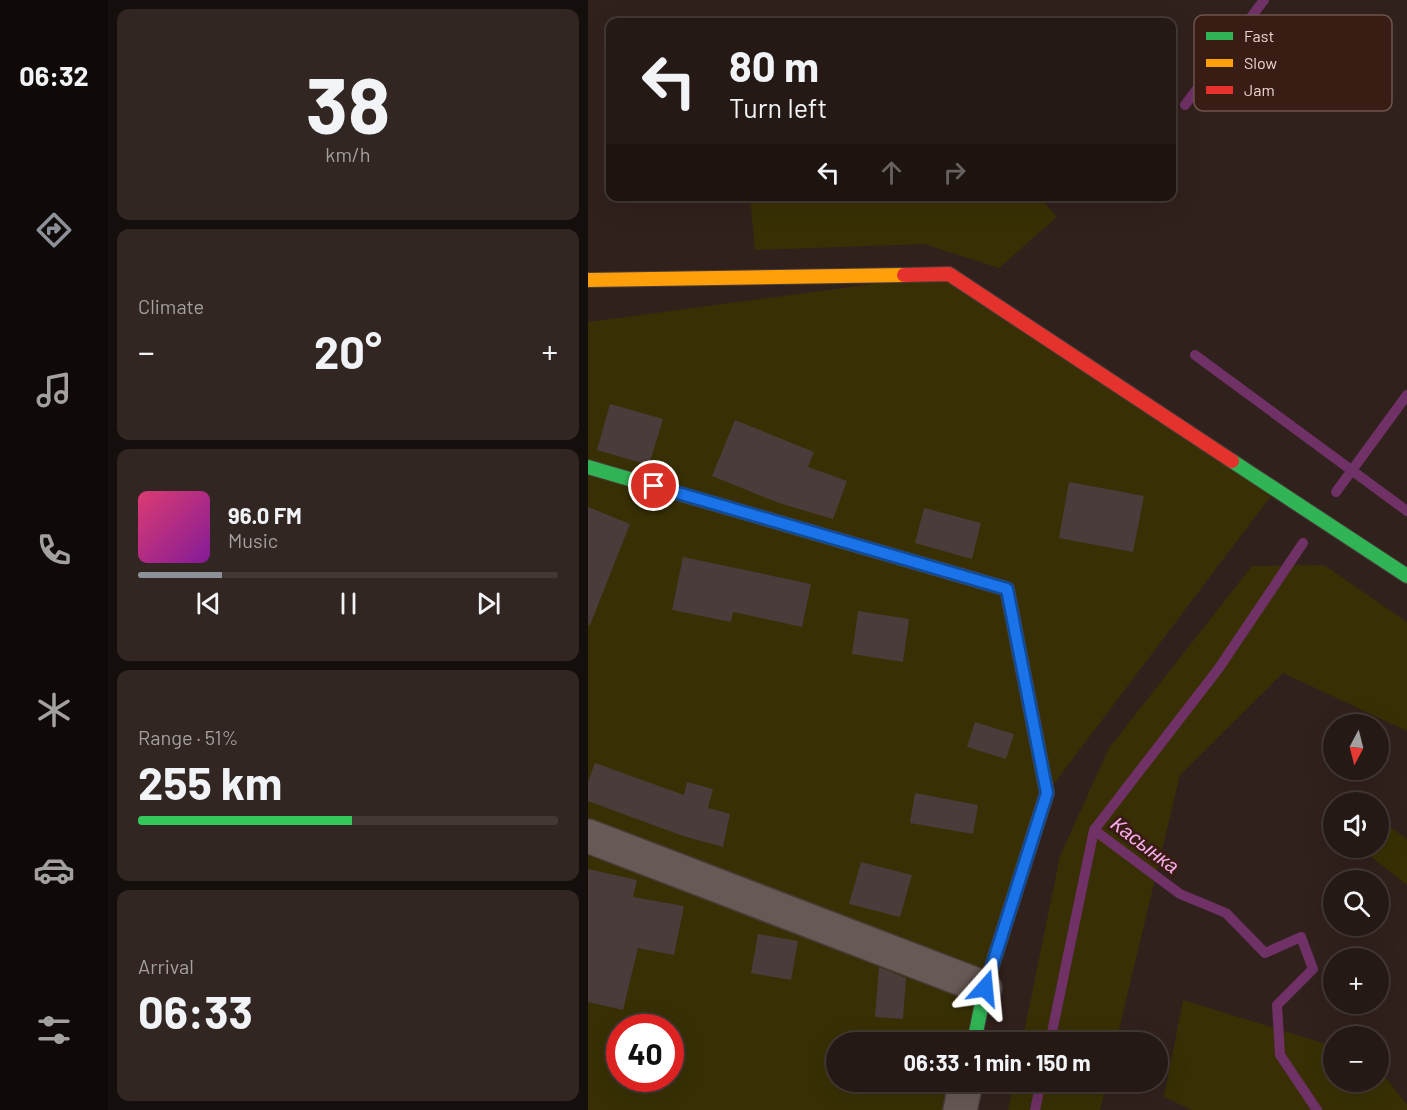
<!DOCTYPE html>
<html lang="en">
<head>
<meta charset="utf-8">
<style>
  :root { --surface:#251915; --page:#312622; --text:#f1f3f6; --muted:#a3a0a0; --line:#423834; --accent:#8c9099 }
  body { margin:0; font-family:Barlow,sans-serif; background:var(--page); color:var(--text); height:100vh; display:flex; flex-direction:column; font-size:22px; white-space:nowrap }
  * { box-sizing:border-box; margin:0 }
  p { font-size:20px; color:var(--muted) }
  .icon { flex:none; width:33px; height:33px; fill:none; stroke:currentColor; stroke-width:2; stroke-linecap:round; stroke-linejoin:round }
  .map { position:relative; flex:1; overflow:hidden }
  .side { display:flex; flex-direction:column; gap:9px; padding:9px; background:#140e0c; width:480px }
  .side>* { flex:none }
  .guide { position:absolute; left:18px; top:18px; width:570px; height:183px; border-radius:12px; box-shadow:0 6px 24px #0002,0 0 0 2px var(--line); background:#251915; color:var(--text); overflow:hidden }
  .needle { width:39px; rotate:187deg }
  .buttons { position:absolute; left:735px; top:714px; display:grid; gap:12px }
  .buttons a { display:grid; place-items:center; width:66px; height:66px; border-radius:50%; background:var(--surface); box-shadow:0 6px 24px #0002,0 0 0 2px var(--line); font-size:30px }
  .speed { position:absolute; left:18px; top:1014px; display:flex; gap:12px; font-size:30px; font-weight:700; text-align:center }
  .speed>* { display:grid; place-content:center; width:78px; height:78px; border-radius:50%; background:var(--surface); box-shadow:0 6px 24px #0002,0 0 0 2px var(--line); line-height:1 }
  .speed .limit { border:9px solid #d22; background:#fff; color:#111 }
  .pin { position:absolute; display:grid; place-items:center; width:51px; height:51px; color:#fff; margin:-26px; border:3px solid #fff; border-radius:50%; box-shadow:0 2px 6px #0007 }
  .me { position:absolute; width:66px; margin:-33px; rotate:18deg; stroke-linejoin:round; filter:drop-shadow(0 0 4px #0008) }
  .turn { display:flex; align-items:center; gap:21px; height:126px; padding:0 24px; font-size:27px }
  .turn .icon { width:78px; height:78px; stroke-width:2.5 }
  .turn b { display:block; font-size:42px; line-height:51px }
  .lanes { display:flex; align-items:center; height:57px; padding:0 24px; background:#0003; justify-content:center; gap:30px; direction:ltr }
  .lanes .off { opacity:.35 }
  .big { font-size:45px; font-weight:700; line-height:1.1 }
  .side .tile { flex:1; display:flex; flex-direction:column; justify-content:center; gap:9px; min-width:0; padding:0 21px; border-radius:12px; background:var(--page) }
  .side .dial { align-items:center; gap:0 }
  .dial b { font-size:78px; line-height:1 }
  .song { display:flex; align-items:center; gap:18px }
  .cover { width:72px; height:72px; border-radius:9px; background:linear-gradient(135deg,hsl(340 70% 55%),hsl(290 70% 35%)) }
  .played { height:6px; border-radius:3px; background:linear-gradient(90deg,var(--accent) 20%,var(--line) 20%) }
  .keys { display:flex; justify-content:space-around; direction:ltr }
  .heat { display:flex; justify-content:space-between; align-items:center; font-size:33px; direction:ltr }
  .charge { height:9px; border-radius:4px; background:linear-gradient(90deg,#34c759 51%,var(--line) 0) }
  .trip { position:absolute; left:238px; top:1032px; width:342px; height:60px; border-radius:30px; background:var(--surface); box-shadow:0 6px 24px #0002,0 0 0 2px var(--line); font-weight:700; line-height:60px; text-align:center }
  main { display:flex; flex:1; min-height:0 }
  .dock { display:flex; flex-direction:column; width:108px; justify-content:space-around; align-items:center; background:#0f0a08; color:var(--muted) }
  .dock .icon { width:42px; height:42px }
  .dock .on { color:var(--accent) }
  .dock b { font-size:27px; color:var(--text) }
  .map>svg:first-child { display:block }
  .green { fill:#383004; fill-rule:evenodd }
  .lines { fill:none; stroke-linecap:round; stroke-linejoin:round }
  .stream { stroke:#6f3166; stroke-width:10 }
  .building { fill:#4a3c3b }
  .street-casing { stroke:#4a3c39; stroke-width:36 }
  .fast-casing { stroke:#4a3c39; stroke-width:16 }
  .slow-casing { stroke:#4a3c39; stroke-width:16 }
  .jam-casing { stroke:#4a3c39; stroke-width:16 }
  .street { stroke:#675956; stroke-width:33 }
  .fast { stroke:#30b455; stroke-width:14 }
  .slow { stroke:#ff9f0a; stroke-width:14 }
  .jam { stroke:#e5322d; stroke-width:14 }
  .route-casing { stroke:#114b97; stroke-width:15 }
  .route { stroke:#1a73e8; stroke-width:10 }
  .labels { text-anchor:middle; stroke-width:6; stroke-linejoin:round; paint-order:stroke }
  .water-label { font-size:20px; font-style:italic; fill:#f8acec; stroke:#391c14 }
  .key { fill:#391c14; stroke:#6e544c; stroke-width:1.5 }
  .key-label { font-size:16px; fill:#ead6d0 }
</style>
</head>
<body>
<main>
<nav class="dock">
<b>06:32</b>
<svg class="icon on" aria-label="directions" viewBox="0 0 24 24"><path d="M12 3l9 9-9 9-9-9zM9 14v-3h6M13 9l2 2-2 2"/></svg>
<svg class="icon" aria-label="music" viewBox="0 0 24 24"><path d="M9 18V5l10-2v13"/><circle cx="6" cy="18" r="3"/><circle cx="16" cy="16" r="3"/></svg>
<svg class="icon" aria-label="phone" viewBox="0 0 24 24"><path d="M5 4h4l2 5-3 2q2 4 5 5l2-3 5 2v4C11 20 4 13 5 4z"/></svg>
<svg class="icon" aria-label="climate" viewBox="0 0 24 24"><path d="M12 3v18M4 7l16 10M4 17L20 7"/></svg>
<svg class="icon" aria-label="car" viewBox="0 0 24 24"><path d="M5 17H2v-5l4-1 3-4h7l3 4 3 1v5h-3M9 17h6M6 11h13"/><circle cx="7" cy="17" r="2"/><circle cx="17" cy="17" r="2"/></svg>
<svg class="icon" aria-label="filters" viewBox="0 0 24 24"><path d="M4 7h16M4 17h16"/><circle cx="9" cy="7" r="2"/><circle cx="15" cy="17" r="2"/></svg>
</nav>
<section class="side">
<div class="tile dial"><b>38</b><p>km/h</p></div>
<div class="tile"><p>Climate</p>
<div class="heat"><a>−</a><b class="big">20°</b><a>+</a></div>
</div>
<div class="tile">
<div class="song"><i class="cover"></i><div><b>96.0 FM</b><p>Music</p></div></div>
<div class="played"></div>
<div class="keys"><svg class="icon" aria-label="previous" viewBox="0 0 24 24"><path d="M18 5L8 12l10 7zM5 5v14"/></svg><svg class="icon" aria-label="pause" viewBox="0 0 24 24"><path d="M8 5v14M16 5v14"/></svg><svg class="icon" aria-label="next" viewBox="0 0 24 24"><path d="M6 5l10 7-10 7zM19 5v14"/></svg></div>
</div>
<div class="tile"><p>Range · 51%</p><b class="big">255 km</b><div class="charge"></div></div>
<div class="tile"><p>Arrival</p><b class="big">06:33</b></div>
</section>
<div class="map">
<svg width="819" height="1110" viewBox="0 0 819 1110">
  <rect width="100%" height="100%" fill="#31211c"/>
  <!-- green -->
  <g class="green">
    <path d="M162,197H451L469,217L411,268L336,244L167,250Z"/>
    <path d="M361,274L688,489L459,793L386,1042H249V1082H378L372,1110H0V322ZM32,1028H82V1078H32Z"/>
    <path d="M736,565L819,622V731L695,673L592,775L528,1042H434L472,856L521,748L664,566Z"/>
    <path d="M797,823L819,839V885L772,848H790L791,829Z"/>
    <path d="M595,1000L745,1046L746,1082H790L791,1069L819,1105V1110H604L576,1097Z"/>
    <path d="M426,1082H519L512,1110H420Z"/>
  </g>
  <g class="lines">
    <!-- stream -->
    <g class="stream">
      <path d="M597,105L676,0"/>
      <path d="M607,355L819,511"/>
      <path d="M748,492L819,395"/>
      <path d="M715,543L631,668L506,830L592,894L638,913L677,953L713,937L725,969L689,1005L692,1055L729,1110"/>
      <path d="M462,1042L506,830"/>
      <path d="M447,1110L453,1082"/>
    </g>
  </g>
  <!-- building -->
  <g class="building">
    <path d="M22,404L75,419L61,465L9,450Z"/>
    <path d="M147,420L226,452L220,467L259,481L245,519L191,503L124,476Z"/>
    <path d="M481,482L556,496L545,552L471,538Z"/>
    <path d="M0,507L42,524L2,625H0Z"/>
    <path d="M336,508L393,523L384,559L327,543Z"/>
    <path d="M95,557L223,584L214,627L145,612L143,622L84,610Z"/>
    <path d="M270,611L321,619L315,662L264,654Z"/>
    <path d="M387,722L426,734L418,759L379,747Z"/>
    <path d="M7,763L96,795L99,782L125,789L120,808L142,814L135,847L95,836L0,801V782Z"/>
    <path d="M327,793L390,805L385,834L322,823Z"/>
    <path d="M273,862L324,875L312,917L261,904Z"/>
    <path d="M0,869L49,880L45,897L96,906L86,955L50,948L35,1010L0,1002Z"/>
    <path d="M170,934L210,941L203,980L163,973Z"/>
    <path d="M291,967L318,978L315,1019L287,1017Z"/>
  </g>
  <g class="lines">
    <defs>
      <g id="street">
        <path d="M0,836L397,988"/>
        <path d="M372,1110L378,1082"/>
      </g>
      <g id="fast">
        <path d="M644,461L819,576"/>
        <path d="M0,467L333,564"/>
        <path d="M386,1042L397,988L444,840"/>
      </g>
      <g id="slow">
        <path d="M0,280L316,275"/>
        <path d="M333,564L419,589L459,793L444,840"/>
      </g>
      <path id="jam" d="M316,275L361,274L644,461"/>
    </defs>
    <!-- street casing -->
    <use href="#street" class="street-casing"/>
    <!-- fast casing -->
    <use href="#fast" class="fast-casing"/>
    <!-- slow casing -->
    <use href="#slow" class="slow-casing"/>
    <!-- jam casing -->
    <use href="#jam" class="jam-casing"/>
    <!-- street -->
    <use href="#street" class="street"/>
    <!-- fast -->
    <use href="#fast" class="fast"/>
    <!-- slow -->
    <use href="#slow" class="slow"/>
    <!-- jam -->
    <use href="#jam" class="jam"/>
  </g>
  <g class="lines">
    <defs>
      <path id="route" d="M66,486L419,589L459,793L397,988"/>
    </defs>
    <!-- route casing -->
    <use href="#route" class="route-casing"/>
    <!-- route -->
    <use href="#route" class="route"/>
  </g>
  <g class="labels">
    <!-- water labels -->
    <g class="water-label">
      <text transform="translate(557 845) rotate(37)" y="7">Касынка</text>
    </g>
  </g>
  <!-- legend -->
  <rect x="606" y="15" width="198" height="96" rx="9" class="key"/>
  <rect x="618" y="32" width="27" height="8" fill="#30b455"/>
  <rect x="618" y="59" width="27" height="8" fill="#ff9f0a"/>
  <rect x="618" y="86" width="27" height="8" fill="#e5322d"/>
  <g class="key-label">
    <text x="656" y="42">Fast</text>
    <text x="656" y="69">Slow</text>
    <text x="656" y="96">Jam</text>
  </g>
</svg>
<div class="buttons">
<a><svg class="needle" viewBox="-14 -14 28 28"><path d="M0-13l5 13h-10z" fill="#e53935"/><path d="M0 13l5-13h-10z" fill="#a3a0a0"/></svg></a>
<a><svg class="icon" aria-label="sound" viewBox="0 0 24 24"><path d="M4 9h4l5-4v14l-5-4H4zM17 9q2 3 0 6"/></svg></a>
<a><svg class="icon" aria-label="search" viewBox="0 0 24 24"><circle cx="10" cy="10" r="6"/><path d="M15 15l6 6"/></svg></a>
<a>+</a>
<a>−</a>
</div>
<div class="speed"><div class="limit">40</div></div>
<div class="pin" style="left:66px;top:486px;background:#d93025"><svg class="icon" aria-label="arrive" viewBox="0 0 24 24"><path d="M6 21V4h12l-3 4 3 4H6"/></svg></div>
<svg class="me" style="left:397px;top:988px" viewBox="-20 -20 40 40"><path d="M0-17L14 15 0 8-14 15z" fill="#1a73e8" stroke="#fff" stroke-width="4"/></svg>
<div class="trip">06:33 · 1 min · 150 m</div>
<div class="guide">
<div class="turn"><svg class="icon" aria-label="left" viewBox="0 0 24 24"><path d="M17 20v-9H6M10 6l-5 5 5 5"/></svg><div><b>80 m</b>Turn left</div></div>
<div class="lanes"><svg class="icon" aria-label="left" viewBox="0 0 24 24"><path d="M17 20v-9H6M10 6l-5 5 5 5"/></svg><svg class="icon off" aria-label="ahead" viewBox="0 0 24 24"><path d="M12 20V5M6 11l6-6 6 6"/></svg><svg class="icon off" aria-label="right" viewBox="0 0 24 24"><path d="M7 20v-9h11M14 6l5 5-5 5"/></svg></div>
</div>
</div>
</main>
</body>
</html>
